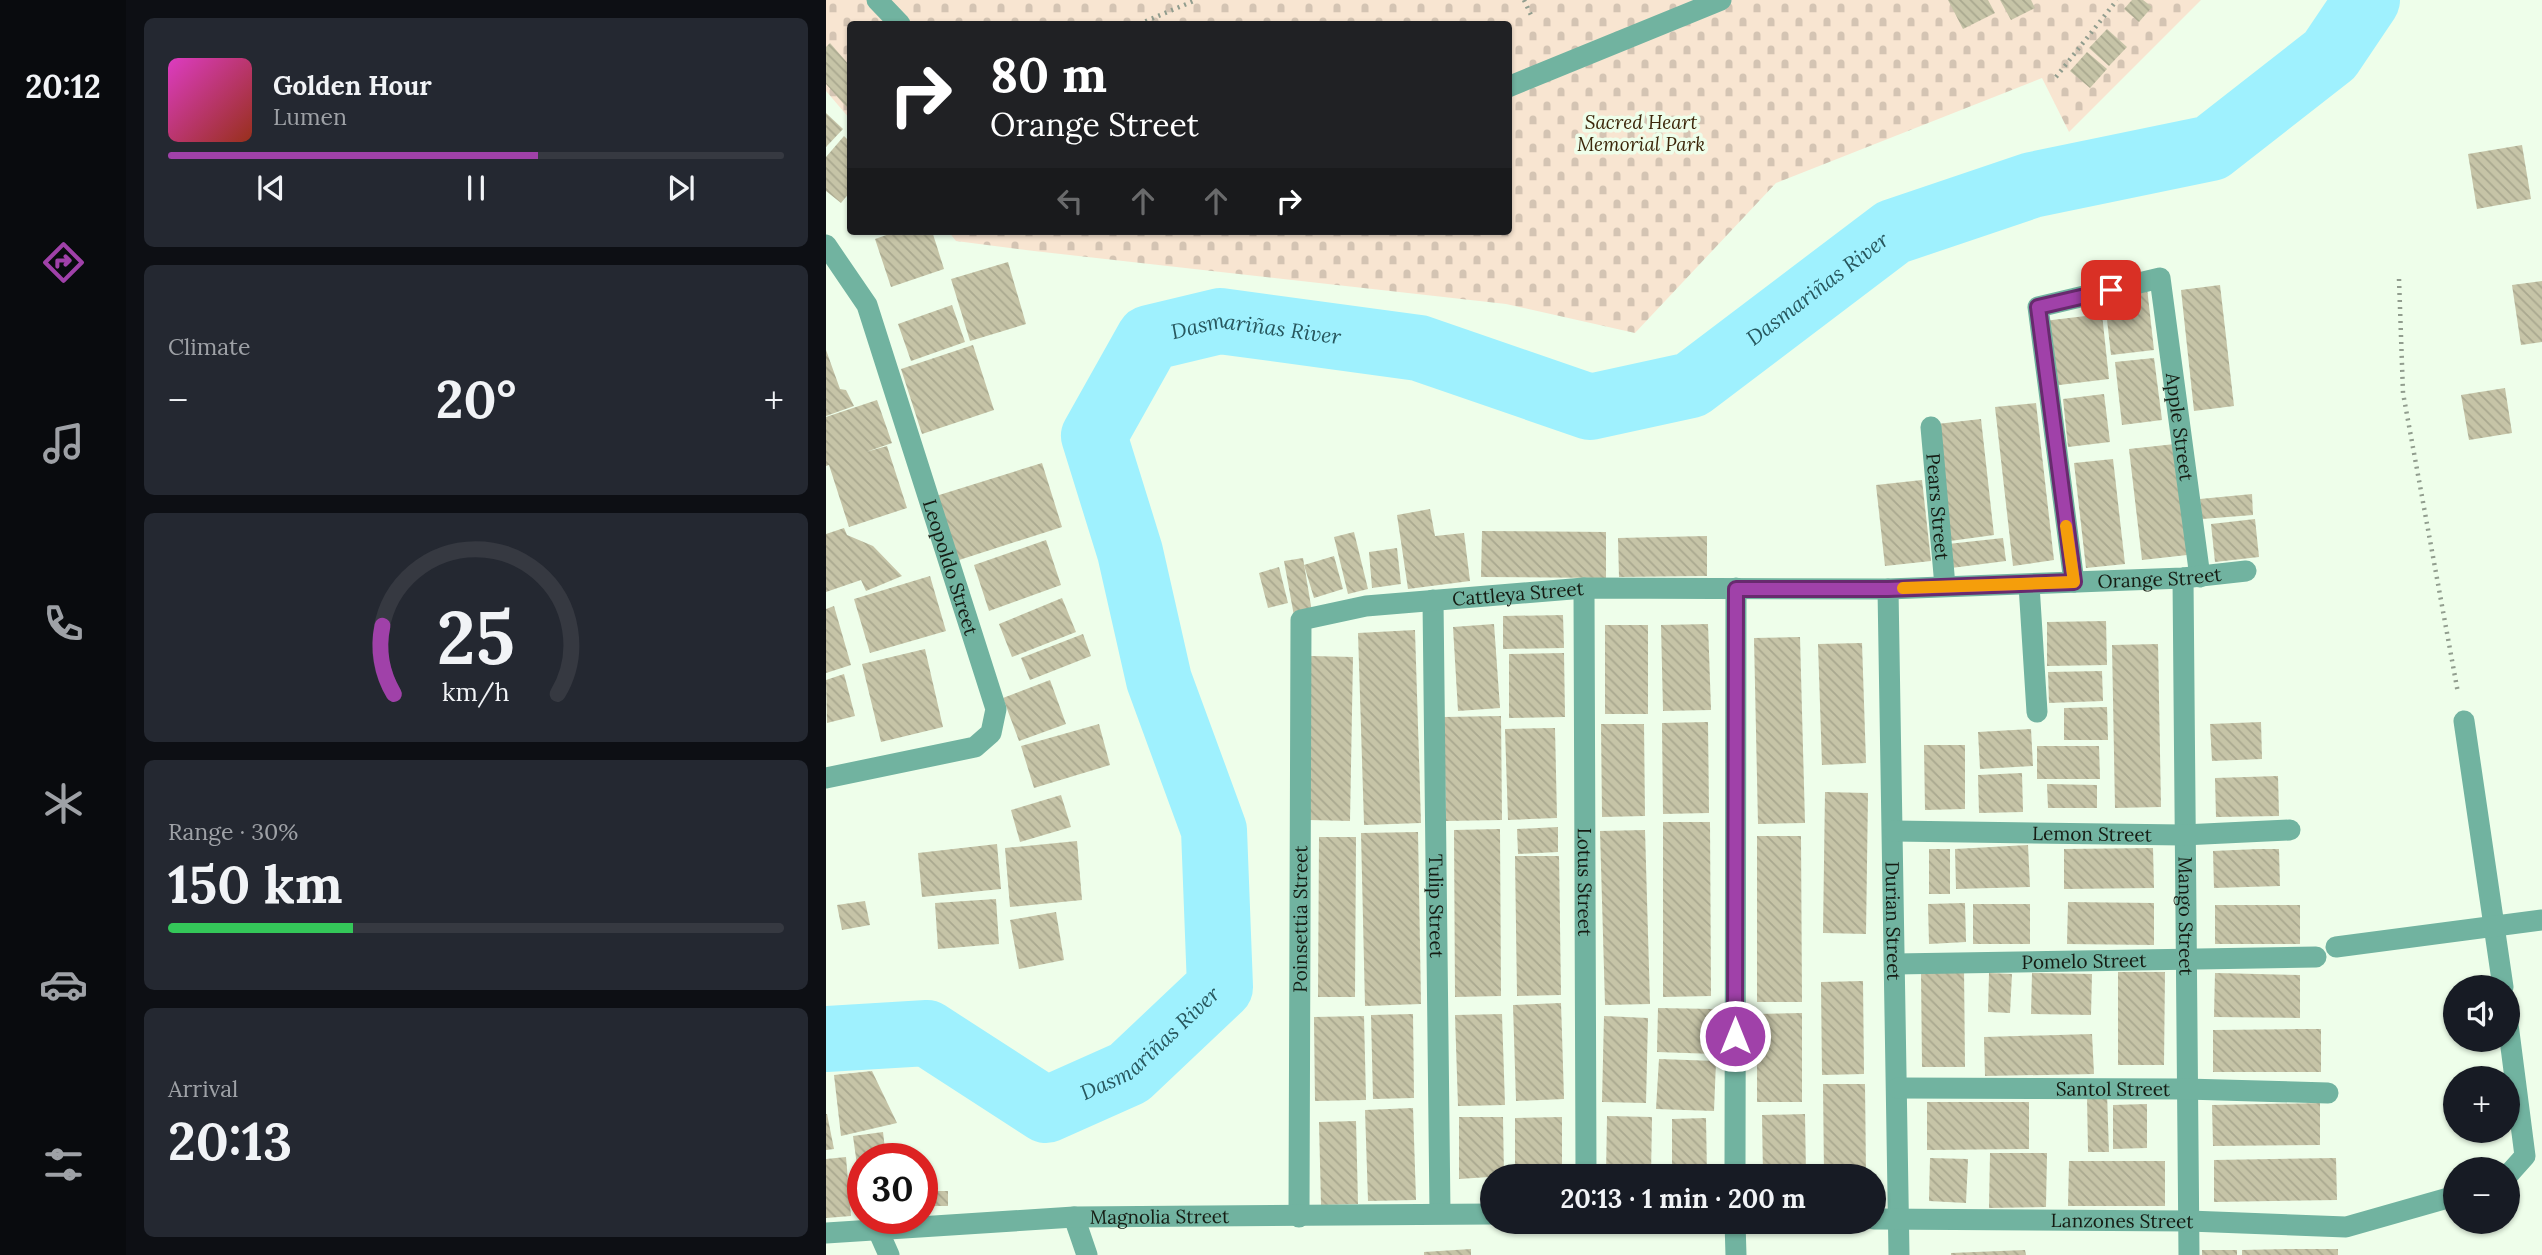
<!DOCTYPE html>
<html lang="en">
<head>
<meta charset="utf-8">
<style>
  :root { --surface:#171b24; --page:#242831; --text:#f1f3f6; --muted:#9ea1a6; --line:#363941; --accent:#a041a9 }
  body { margin:0; font-family:Lora,serif; background:var(--page); color:var(--text); height:100vh; display:flex; flex-direction:column; font-size:26px; white-space:nowrap }
  * { box-sizing:border-box; margin:0 }
  p { font-size:23px; color:var(--muted) }
  .icon { flex:none; width:38px; height:38px; fill:none; stroke:currentColor; stroke-width:2; stroke-linecap:round; stroke-linejoin:round }
  .map { position:relative; flex:1; overflow:hidden }
  .details { display:flex; flex-direction:column; gap:18px; padding:18px; background:#0d0f14; width:700px }
  .details>* { flex:none }
  .hud { position:absolute; left:21px; top:21px; width:665px; height:214px; border-radius:7px; box-shadow:0 2px 5px #0004; background:#202124; color:#fff; overflow:hidden }
  .fabs { position:absolute; left:1617px; top:975px; display:grid; gap:14px }
  .fabs a { display:grid; place-items:center; width:77px; height:77px; border-radius:50%; background:var(--surface); box-shadow:0 2px 5px #0004; font-size:35px }
  .speed { position:absolute; left:21px; top:1143px; display:flex; gap:14px; font-size:35px; font-weight:700; text-align:center }
  .speed>* { display:grid; place-content:center; width:91px; height:91px; border-radius:50%; background:var(--surface); box-shadow:0 2px 5px #0004; line-height:1 }
  .speed .limit { border:10px solid #d22; background:#fff; color:#111 }
  .pin { position:absolute; display:grid; place-items:center; width:60px; height:60px; color:#fff; margin:-30px; border-radius:14px; box-shadow:0 4px 10px #0006 }
  .me { position:absolute; width:77px; margin:-38px; rotate:0deg; stroke-linejoin:round; filter:drop-shadow(0 0 5px #0008) }
  .turn { display:flex; align-items:center; gap:24px; height:147px; padding:0 28px; font-size:32px }
  .turn .icon { width:91px; height:91px; stroke-width:2.5 }
  .turn b { display:block; font-size:49px; line-height:60px }
  .lanes { display:flex; align-items:center; height:66px; padding:0 28px; background:#0003; justify-content:center; gap:35px; direction:ltr }
  .lanes .off { opacity:.35 }
  .big { font-size:52px; font-weight:800; line-height:1.1 }
  .details .tile { flex:1; display:flex; flex-direction:column; justify-content:center; gap:10px; min-width:0; padding:0 24px; border-radius:10px; background:var(--page) }
  .details .dial { align-items:center; gap:0 }
  .dial svg { height:182px; overflow:visible; fill:none; stroke:var(--line); stroke-width:7; stroke-linecap:round; text-anchor:middle }
  .dial text { fill:var(--text); stroke:none }
  .song { display:flex; align-items:center; gap:21px }
  .cover { width:84px; height:84px; border-radius:10px; background:linear-gradient(135deg,hsl(310 70% 55%),hsl(10 70% 35%)) }
  .played { height:7px; border-radius:4px; background:linear-gradient(90deg,var(--accent) 60%,var(--line) 60%) }
  .keys { display:flex; justify-content:space-around; direction:ltr }
  .heat { display:flex; justify-content:space-between; align-items:center; font-size:38px; direction:ltr }
  .charge { height:10px; border-radius:5px; background:linear-gradient(90deg,#34c759 30%,var(--line) 0) }
  .trip { position:absolute; left:654px; top:1164px; width:406px; height:70px; border-radius:35px; background:var(--surface); box-shadow:0 2px 5px #0004; font-weight:800; line-height:70px; text-align:center }
  main { display:flex; flex:1; min-height:0 }
  .dock { display:flex; flex-direction:column; width:126px; justify-content:space-around; align-items:center; background:#090b0e; color:var(--muted) }
  .dock .icon { width:49px; height:49px }
  .dock .current { color:var(--accent) }
  .dock b { font-size:32px; color:var(--text) }
  .map>svg:first-child { display:block }
  .cemetery { fill:url(#cemetery-stones) }
  .lines { fill:none; stroke-linecap:round; stroke-linejoin:round }
  .river { stroke:#9ff1fe; stroke-width:66 }
  .building { fill:url(#building-back-hatch) }
  .path { stroke:#919d8e; stroke-width:4.5; stroke-dasharray:2 5; stroke-linecap:butt }
  .minor { stroke:#71b3a0; stroke-width:21 }
  .route-casing { stroke:#682a6e; stroke-width:18 }
  .route { stroke:#a041a9; stroke-width:12 }
  .slow { stroke:#f59e0b; stroke-width:12 }
  .labels { text-anchor:middle; stroke-width:7; stroke-linejoin:round; paint-order:stroke }
  .park-label { font-size:19px; font-style:italic; fill:#3c260a; stroke:#eefeea }
  .street-label { font-size:19px; fill:#151c13; stroke:#eefeea }
  .water-label { font-size:21px; font-style:italic; fill:#27575e; stroke:#eefeea }
</style>
</head>
<body>
<main>
<nav class="dock">
<b>20:12</b>
<svg class="icon current" aria-label="directions" viewBox="0 0 24 24"><path d="M12 3l9 9-9 9-9-9zM9 14v-3h6M13 9l2 2-2 2"/></svg>
<svg class="icon" aria-label="music" viewBox="0 0 24 24"><path d="M9 18V5l10-2v13"/><circle cx="6" cy="18" r="3"/><circle cx="16" cy="16" r="3"/></svg>
<svg class="icon" aria-label="phone" viewBox="0 0 24 24"><path d="M5 4h4l2 5-3 2q2 4 5 5l2-3 5 2v4C11 20 4 13 5 4z"/></svg>
<svg class="icon" aria-label="climate" viewBox="0 0 24 24"><path d="M12 3v18M4 7l16 10M4 17L20 7"/></svg>
<svg class="icon" aria-label="car" viewBox="0 0 24 24"><path d="M5 17H2v-5l4-1 3-4h7l3 4 3 1v5h-3M9 17h6M6 11h13"/><circle cx="7" cy="17" r="2"/><circle cx="17" cy="17" r="2"/></svg>
<svg class="icon" aria-label="filters" viewBox="0 0 24 24"><path d="M4 7h16M4 17h16"/><circle cx="9" cy="7" r="2"/><circle cx="15" cy="17" r="2"/></svg>
</nav>
<section class="details">
<div class="tile">
<div class="song"><i class="cover"></i><div><b>Golden Hour</b><p>Lumen</p></div></div>
<div class="played"></div>
<div class="keys"><svg class="icon" aria-label="previous" viewBox="0 0 24 24"><path d="M18 5L8 12l10 7zM5 5v14"/></svg><svg class="icon" aria-label="pause" viewBox="0 0 24 24"><path d="M8 5v14M16 5v14"/></svg><svg class="icon" aria-label="next" viewBox="0 0 24 24"><path d="M6 5l10 7-10 7zM19 5v14"/></svg></div>
</div>
<div class="tile"><p>Climate</p>
<div class="heat"><a>−</a><b class="big">20°</b><a>+</a></div>
</div>
<div class="tile dial"><svg viewBox="0 0 100 80">
<path d="M14 69A42 42 0 1 1 86 69"/>
<path d="M14 69A42 42 0 0 1 9 39" stroke="#a041a9"/>
<text x="50" y="56" font-size="32" font-weight="700">25</text>
<text x="50" y="72" font-size="11">km/h</text>
</svg></div>
<div class="tile"><p>Range · 30%</p><b class="big">150 km</b><div class="charge"></div></div>
<div class="tile"><p>Arrival</p><b class="big">20:13</b></div>
</section>
<div class="map">
<svg width="1716" height="1255" viewBox="0 0 1716 1255">
  <defs>
    <pattern id="cemetery-stones" width="16" height="16" patternUnits="userSpaceOnUse" patternTransform="scale(1.75)"><rect width="16" height="16" fill="#f8e5d1"/><path d="M2 7V4a2 2 0 0 1 4 0v3zM10 15v-3a2 2 0 0 1 4 0v3z" fill="#d4c4b3"/></pattern>
    <pattern id="building-back-hatch" width="6" height="6" patternUnits="userSpaceOnUse" patternTransform="scale(1.75)"><rect width="6" height="6" fill="#c6c4a7"/><path d="M-1 5l2 2M0 0l6 6M5-1l2 2" fill="none" stroke="#a9a88f"/></pattern>
  </defs>
  <rect width="100%" height="100%" fill="#eefeea"/>
  <!-- cemetery -->
  <path class="cemetery" d="M0,0H1375L1243,132L1216,78L950,183L809,333L680,304L208,251L130,241L122,231H682V24H24V119L0,91Z"/>
  <g class="lines">
    <!-- river -->
    <path class="river" id="s1" d="M0,1039L101,1033L220,1110L303,1073L394,987L388,830L333,680L304,552L268,436L323,338L394,321L593,348L764,407L865,385L1067,232L1206,185L1385,148L1504,55L1541,0"/>
  </g>
  <!-- building -->
  <g class="building">
    <path d="M1122,0H1162L1169,13L1137,29Z"/>
    <path d="M1174,0H1205L1209,8L1185,20Z"/>
    <path d="M1306,0H1317L1326,7L1313,22L1298,9Z"/>
    <path d="M1281,29L1301,47L1283,66L1263,48Z"/>
    <path d="M4,43L24,66V111L0,84V47Z"/>
    <path d="M1261,52L1281,69L1264,88L1244,71Z"/>
    <path d="M0,113L17,129L0,147Z"/>
    <path d="M18,136L24,142V192L15,203L0,191V157Z"/>
    <path d="M1696,145L1705,199L1651,209L1642,154Z"/>
    <path d="M72,231H106L118,269L65,287L49,239Z"/>
    <path d="M182,262L200,324L144,341L125,279Z"/>
    <path d="M1716,281V342L1695,345L1686,285Z"/>
    <path d="M1394,285L1408,406L1368,411L1355,290Z"/>
    <path d="M1321,288L1328,350L1285,355L1278,293Z"/>
    <path d="M126,305L139,342L85,361L72,324Z"/>
    <path d="M1276,314L1283,379L1225,386L1218,321Z"/>
    <path d="M147,345L168,410L96,434L75,369Z"/>
    <path d="M0,350L14,389L20,390L28,406L0,416Z"/>
    <path d="M1328,358L1336,420L1296,425L1289,362Z"/>
    <path d="M1679,388L1686,433L1643,440L1635,395Z"/>
    <path d="M1278,394L1284,442L1242,447L1237,399Z"/>
    <path d="M51,400L66,443L40,452L61,446L81,508L23,527L3,465L0,466V417Z"/>
    <path d="M1210,403L1228,560L1187,566L1169,407Z"/>
    <path d="M1155,419L1168,535L1124,541L1111,424Z"/>
    <path d="M1349,444L1361,555L1316,560L1303,449Z"/>
    <path d="M1287,459L1299,564L1260,568L1248,463Z"/>
    <path d="M216,463L236,527L130,561L110,496Z"/>
    <path d="M1096,480L1105,561L1059,566L1050,485Z"/>
    <path d="M1426,494L1427,515L1376,519L1374,499Z"/>
    <path d="M604,509L609,536L638,533L644,581L582,589L571,515Z"/>
    <path d="M1429,519L1433,557L1389,562L1385,524Z"/>
    <path d="M18,528L21,535L47,546L76,576L40,591L35,580L0,592V534Z"/>
    <path d="M656,531L780,532V578L655,577Z"/>
    <path d="M528,532L542,589L522,594L508,537Z"/>
    <path d="M881,536V576L793,577L792,538Z"/>
    <path d="M1177,538L1180,561L1125,568L1122,544Z"/>
    <path d="M220,540L235,585L163,611L148,565Z"/>
    <path d="M571,548L575,584L546,588L543,552Z"/>
    <path d="M508,556L517,589L488,598L478,565Z"/>
    <path d="M477,558L486,612L468,616L458,561Z"/>
    <path d="M453,567L462,603L442,608L433,573Z"/>
    <path d="M104,576L120,631L44,653L28,599Z"/>
    <path d="M236,598L250,632L186,657L173,624Z"/>
    <path d="M8,606L25,665L0,673V609Z"/>
    <path d="M737,615L738,648L677,649V616Z"/>
    <path d="M1280,621L1281,665L1221,666V622Z"/>
    <path d="M668,624L674,708L632,711L627,627Z"/>
    <path d="M882,624L885,710L837,711L835,625Z"/>
    <rect x="779" y="625" width="43" height="89"/>
    <path d="M589,630L595,823L538,825L532,633Z"/>
    <path d="M257,634L265,656L204,680L195,658Z"/>
    <path d="M974,637L979,823L932,824L928,638Z"/>
    <path d="M1036,643L1040,763L996,765L992,644Z"/>
    <path d="M1332,644L1335,807L1289,808L1286,645Z"/>
    <path d="M99,649L117,727L55,742L36,664Z"/>
    <path d="M738,653L739,717L683,718V654Z"/>
    <path d="M485,656L527,657L524,821L483,820Z"/>
    <path d="M1276,671L1277,701L1223,703L1222,672Z"/>
    <path d="M18,674L29,716L1,723L0,680Z"/>
    <path d="M224,680L240,724L193,741L177,698Z"/>
    <path d="M1281,707L1282,740H1238V708Z"/>
    <path d="M675,716L676,820L620,821L618,717Z"/>
    <path d="M882,722L883,813L837,814L836,723Z"/>
    <path d="M1435,722L1436,759L1386,761L1384,724Z"/>
    <path d="M273,724L284,765L208,788L195,746Z"/>
    <path d="M775,724H818L819,816L776,817Z"/>
    <path d="M729,728L731,818L682,820L679,729Z"/>
    <path d="M1205,729L1207,766L1154,769L1152,732Z"/>
    <path d="M1098,745H1139V809L1099,810Z"/>
    <path d="M1211,746H1273L1274,779H1211Z"/>
    <path d="M1196,773L1197,812L1153,813L1152,775Z"/>
    <path d="M1452,776L1453,816L1390,817L1389,778Z"/>
    <path d="M1221,784L1271,785V808H1222Z"/>
    <path d="M999,792L1042,793L1040,934L997,933Z"/>
    <path d="M235,795L245,827L194,842L185,810Z"/>
    <path d="M837,822H884L885,996L837,997Z"/>
    <path d="M732,827V852L692,854L691,829Z"/>
    <path d="M674,829L675,996L629,997L628,830Z"/>
    <path d="M819,830L824,1004L779,1005L774,831Z"/>
    <path d="M592,832L595,1004L539,1006L535,833Z"/>
    <path d="M931,836H975L976,1002H931Z"/>
    <path d="M493,837H530L529,997H492Z"/>
    <path d="M251,841L256,900L184,907L179,848Z"/>
    <path d="M171,844L175,889L96,897L92,853Z"/>
    <path d="M1202,845L1204,887L1130,889L1129,849Z"/>
    <path d="M1327,848L1328,888L1238,889V849Z"/>
    <rect x="1103" y="849" width="21" height="45"/>
    <path d="M1432,849H1453L1454,886L1388,888L1387,851Z"/>
    <path d="M689,856H733L735,995L691,996Z"/>
    <path d="M170,899L173,944L112,949L109,903Z"/>
    <path d="M39,901L44,925L16,930L11,905Z"/>
    <path d="M1242,902L1328,903V945L1241,944Z"/>
    <path d="M1139,903L1140,942L1103,944L1102,904Z"/>
    <rect x="1147" y="904" width="57" height="40"/>
    <rect x="1389" y="905" width="85" height="39"/>
    <path d="M230,912L238,960L193,969L184,920Z"/>
    <path d="M1138,969L1139,1067H1096L1095,970Z"/>
    <path d="M1292,972H1339L1338,1065H1292Z"/>
    <path d="M1163,973L1186,974L1184,1013L1162,1012Z"/>
    <path d="M1206,973L1266,974L1265,1015L1205,1014Z"/>
    <path d="M1389,973L1474,975V1018L1388,1017Z"/>
    <path d="M1037,981L1038,1074L996,1075L995,982Z"/>
    <path d="M735,1003L738,1099L690,1101L687,1005Z"/>
    <path d="M832,1008L890,1009L889,1054L831,1052Z"/>
    <path d="M976,1013V1102H931V1014Z"/>
    <path d="M587,1014L588,1098L547,1099L545,1015Z"/>
    <path d="M676,1014L679,1105L632,1106L629,1015Z"/>
    <path d="M538,1016L540,1100L489,1101L488,1017Z"/>
    <path d="M778,1016L822,1018L820,1103L776,1102Z"/>
    <path d="M1473,1029H1495V1072H1387V1030Z"/>
    <path d="M1266,1034L1268,1074L1159,1076L1158,1037Z"/>
    <path d="M833,1059L890,1061L888,1111L830,1109Z"/>
    <path d="M46,1071L71,1123L15,1136L8,1075Z"/>
    <path d="M997,1084H1039L1040,1176H998Z"/>
    <path d="M1281,1093L1283,1152H1262L1261,1094Z"/>
    <path d="M1101,1102H1203V1149L1101,1150Z"/>
    <path d="M1494,1103V1145L1387,1146L1386,1105Z"/>
    <path d="M1321,1104V1148L1287,1149V1105Z"/>
    <path d="M587,1108L590,1200L542,1201L539,1110Z"/>
    <path d="M0,1114H1L8,1149L0,1150Z"/>
    <path d="M979,1114L980,1176H937L936,1115Z"/>
    <path d="M781,1116L826,1117L825,1176H780Z"/>
    <path d="M633,1117H677L678,1176L633,1179Z"/>
    <path d="M736,1117V1176H689V1118Z"/>
    <path d="M880,1118L881,1176H846V1119Z"/>
    <path d="M530,1121L532,1204L495,1205L493,1122Z"/>
    <path d="M57,1132L60,1158H37V1179L33,1180L27,1136Z"/>
    <path d="M1164,1153H1221L1220,1207L1163,1208Z"/>
    <path d="M20,1157L25,1216L0,1218V1159Z"/>
    <path d="M1104,1158L1142,1159L1140,1203L1103,1201Z"/>
    <path d="M1510,1158L1511,1200L1388,1202V1160Z"/>
    <path d="M1243,1161H1339V1206H1242Z"/>
    <path d="M37,1188V1210L29,1211L27,1190Z"/>
    <rect x="96" y="1191" width="26" height="15"/>
    <path d="M645,1249V1255H598V1252Z"/>
    <path d="M1464,1249H1512V1255H1416V1250Z"/>
    <path d="M1199,1250L1200,1255H1125V1253Z"/>
    <rect x="1376" y="1250" width="35" height="5"/>
  </g>
  <g class="lines">
    <!-- path -->
    <g class="path">
      <path d="M698,0L705,15"/>
      <path d="M313,24L370,0"/>
      <path d="M1230,77L1291,0"/>
      <path d="M1573,279L1577,393L1632,693"/>
    </g>
    <!-- minor -->
    <g class="minor">
      <path d="M51,0L74,24"/>
      <path d="M682,87L895,0"/>
      <path id="s2" d="M0,245L41,305L170,709L165,733L149,747L0,778"/>
      <path id="s3" d="M1105,427L1119,586"/>
      <path id="s4" d="M1357,578L1363,1255"/>
      <path id="s5" d="M1248,582L1212,307L1334,278L1374,577"/>
      <path d="M1203,585L1211,712"/>
      <path id="s6" d="M758,588L760,1176"/>
      <path id="s7" d="M1062,589L1073,1255"/>
      <path id="s8" d="M607,600L614,1213"/>
      <path d="M1638,721L1677,987"/>
      <path id="s9" d="M1068,831L1357,835L1464,830"/>
      <path d="M1510,947L1716,920"/>
      <path id="s10" d="M1069,964L1490,957"/>
      <path d="M1682,1024L1699,1156L1682,1175"/>
      <path id="s11" d="M1072,1088L1360,1089L1502,1093"/>
      <path d="M909,1176L910,588"/>
      <path d="M248,1217L261,1255"/>
      <path id="s12" d="M473,1217L475,620L540,606L758,588L1062,589L1357,578L1420,571"/>
      <path id="s13" d="M1048,1219L1363,1221L1520,1227L1629,1196"/>
      <path d="M909,1222L910,1255"/>
      <path d="M51,1228L63,1255"/>
      <path id="s14" d="M0,1233L248,1217L667,1214"/>
    </g>
  </g>
  <g class="lines">
    <defs>
      <path id="route" d="M909,1036L910,589H1062L1248,582L1212,307L1285,290"/>
    </defs>
    <!-- route casing -->
    <use href="#route" class="route-casing"/>
    <!-- route -->
    <use href="#route" class="route"/>
    <!-- slow -->
    <path class="slow" d="M1077,588L1248,582L1240,526"/>
  </g>
  <g class="labels">
    <!-- park labels -->
    <g class="park-label">
      <text x="815" y="129">Sacred Heart<tspan x="815" dy="22">Memorial Park</tspan></text>
    </g>
    <!-- street labels -->
    <g class="street-label">
      <text dy="7" stroke="none"><textPath href="#s5" startOffset="553">Apple Street</textPath></text>
      <text dy="7" stroke="none"><textPath href="#s3" startOffset="80">Pears Street</textPath></text>
      <text dy="7" stroke="none"><textPath href="#s2" startOffset="348">Leopoldo Street</textPath></text>
      <text dy="7" stroke="none"><textPath href="#s12" startOffset="1458">Orange Street</textPath></text>
      <text dy="7" stroke="none"><textPath href="#s12" startOffset="816">Cattleya Street</textPath></text>
      <text dy="7" stroke="none"><textPath href="#s9" startOffset="198">Lemon Street</textPath></text>
      <text dy="7" stroke="none"><textPath href="#s6" startOffset="294">Lotus Street</textPath></text>
      <text dy="7" stroke="none"><textPath href="#s8" startOffset="306">Tulip Street</textPath></text>
      <text dy="7" stroke="none"><textPath href="#s4" startOffset="338">Mango Street</textPath></text>
      <text dy="7" stroke="none"><textPath href="#s12" startOffset="298">Poinsettia Street</textPath></text>
      <text dy="7" stroke="none"><textPath href="#s7" startOffset="332">Durian Street</textPath></text>
      <text dy="7" stroke="none"><textPath href="#s10" startOffset="189">Pomelo Street</textPath></text>
      <text dy="7" stroke="none"><textPath href="#s11" startOffset="215">Santol Street</textPath></text>
      <text dy="7" stroke="none"><textPath href="#s14" startOffset="334">Magnolia Street</textPath></text>
      <text dy="7" stroke="none"><textPath href="#s13" startOffset="248">Lanzones Street</textPath></text>
    </g>
    <!-- water labels -->
    <g class="water-label">
      <text dy="7" stroke="none"><textPath href="#s1" startOffset="1858">Dasmariñas River</textPath></text>
      <text dy="7" stroke="none"><textPath href="#s1" startOffset="1250">Dasmariñas River</textPath></text>
      <text dy="7" stroke="none"><textPath href="#s1" startOffset="368">Dasmariñas River</textPath></text>
    </g>
  </g>
</svg>
<div class="fabs">
<a><svg class="icon" aria-label="sound" viewBox="0 0 24 24"><path d="M4 9h4l5-4v14l-5-4H4zM17 9q2 3 0 6"/></svg></a>
<a>+</a>
<a>−</a>
</div>
<div class="speed"><div class="limit">30</div></div>
<div class="pin" style="left:1285px;top:290px;background:#d93025"><svg class="icon" aria-label="arrive" viewBox="0 0 24 24"><path d="M6 21V4h12l-3 4 3 4H6"/></svg></div>
<svg class="me" style="left:909px;top:1036px" viewBox="-20 -20 40 40"><circle r="17" fill="#a041a9" stroke="#fff" stroke-width="3"/><path d="M0-11L8 9 0 5-8 9z" fill="#fff"/></svg>
<div class="trip">20:13 · 1 min · 200 m</div>
<div class="hud">
<div class="turn"><svg class="icon" aria-label="right" viewBox="0 0 24 24"><path d="M7 20v-9h11M14 6l5 5-5 5"/></svg><div><b>80 m</b>Orange Street</div></div>
<div class="lanes"><svg class="icon off" aria-label="left" viewBox="0 0 24 24"><path d="M17 20v-9H6M10 6l-5 5 5 5"/></svg><svg class="icon off" aria-label="ahead" viewBox="0 0 24 24"><path d="M12 20V5M6 11l6-6 6 6"/></svg><svg class="icon off" aria-label="ahead" viewBox="0 0 24 24"><path d="M12 20V5M6 11l6-6 6 6"/></svg><svg class="icon" aria-label="right" viewBox="0 0 24 24"><path d="M7 20v-9h11M14 6l5 5-5 5"/></svg></div>
</div>
</div>
</main>
</body>
</html>
